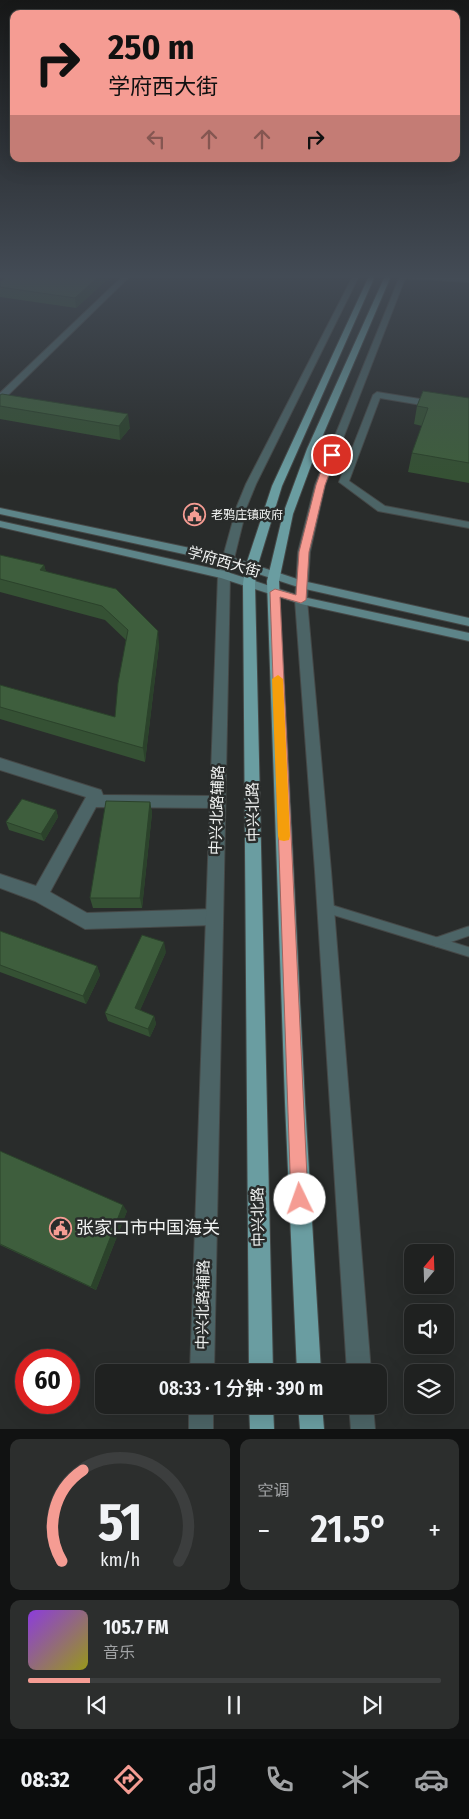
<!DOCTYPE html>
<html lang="zh">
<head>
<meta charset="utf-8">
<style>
  :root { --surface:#1f2120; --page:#2c2e2d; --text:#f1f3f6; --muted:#a1a3a5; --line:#3c3e3e; --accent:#f59c93 }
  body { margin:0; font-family:"Fira Sans Condensed","Noto Sans SC",sans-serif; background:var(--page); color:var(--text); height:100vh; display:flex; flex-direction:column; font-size:19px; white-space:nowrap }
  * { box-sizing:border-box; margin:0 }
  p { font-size:16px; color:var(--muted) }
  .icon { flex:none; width:28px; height:28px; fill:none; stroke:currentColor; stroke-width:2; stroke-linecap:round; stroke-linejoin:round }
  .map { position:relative; height:1429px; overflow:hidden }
  .side { display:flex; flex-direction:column; gap:10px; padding:10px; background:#111212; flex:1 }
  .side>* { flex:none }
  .guide { position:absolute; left:10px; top:10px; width:450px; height:152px; border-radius:10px; box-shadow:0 5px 20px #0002,0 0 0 1px var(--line); background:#f59c93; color:#111; overflow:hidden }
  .needle { width:32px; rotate:19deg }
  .controls { position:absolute; left:404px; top:1244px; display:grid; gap:10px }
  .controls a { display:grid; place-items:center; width:50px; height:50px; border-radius:10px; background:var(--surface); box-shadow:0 5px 20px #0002,0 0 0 1px var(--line); font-size:25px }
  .speed { position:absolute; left:15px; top:1349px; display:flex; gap:10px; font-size:25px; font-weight:700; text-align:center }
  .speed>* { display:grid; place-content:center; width:65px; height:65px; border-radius:50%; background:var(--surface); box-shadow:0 5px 20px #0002,0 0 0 1px var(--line); line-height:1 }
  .speed .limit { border:8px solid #d22; background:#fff; color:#111 }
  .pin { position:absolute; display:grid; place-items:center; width:42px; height:42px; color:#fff; margin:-21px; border:2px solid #fff; border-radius:50%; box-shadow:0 1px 5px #0007 }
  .me { position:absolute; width:55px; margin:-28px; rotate:357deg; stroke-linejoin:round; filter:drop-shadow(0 0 4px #0008) }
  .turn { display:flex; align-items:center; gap:18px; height:105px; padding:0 15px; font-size:22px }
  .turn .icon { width:65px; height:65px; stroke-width:2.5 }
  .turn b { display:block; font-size:35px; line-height:42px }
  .lanes { display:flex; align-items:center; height:48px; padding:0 15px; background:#0003; justify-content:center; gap:25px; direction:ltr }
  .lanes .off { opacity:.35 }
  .big { font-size:38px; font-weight:600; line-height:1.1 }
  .side .card { flex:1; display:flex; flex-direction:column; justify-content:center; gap:8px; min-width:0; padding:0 18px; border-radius:10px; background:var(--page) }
  .side .dial { align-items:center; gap:0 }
  .dial svg { height:130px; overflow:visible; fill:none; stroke:var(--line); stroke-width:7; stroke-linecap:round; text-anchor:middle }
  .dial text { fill:var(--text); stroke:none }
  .song { display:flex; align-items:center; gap:15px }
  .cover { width:60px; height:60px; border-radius:8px; background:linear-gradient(135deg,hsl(270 70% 55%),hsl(60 70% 35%)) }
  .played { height:5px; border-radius:2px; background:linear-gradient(90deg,var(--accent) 15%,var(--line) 15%) }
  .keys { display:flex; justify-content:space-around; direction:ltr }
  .heat { display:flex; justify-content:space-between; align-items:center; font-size:28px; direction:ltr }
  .side .tiles { flex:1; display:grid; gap:10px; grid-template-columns:1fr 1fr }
  .card:last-child { grid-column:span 2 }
  .trip { position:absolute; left:95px; top:1364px; width:292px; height:50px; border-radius:10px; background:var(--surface); box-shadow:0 5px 20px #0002,0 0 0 1px var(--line); font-weight:600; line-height:50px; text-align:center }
  .tab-bar { display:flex; height:80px; justify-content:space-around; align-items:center; background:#0c0d0d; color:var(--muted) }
  .tab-bar .icon { width:35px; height:35px }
  .tab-bar .active { color:var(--accent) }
  .tab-bar b { font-size:22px; color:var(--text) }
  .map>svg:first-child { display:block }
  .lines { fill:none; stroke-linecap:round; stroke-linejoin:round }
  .service-casing { stroke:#454847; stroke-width:11 }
  .minor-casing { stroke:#454847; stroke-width:2 }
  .tertiary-casing { stroke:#454847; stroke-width:2 }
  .secondary-casing { stroke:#454847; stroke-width:2 }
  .primary-casing { stroke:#454847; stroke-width:2 }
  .service { stroke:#4c6466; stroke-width:9 }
  .minor { fill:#4c6466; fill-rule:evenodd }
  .tertiary { fill:#4c6466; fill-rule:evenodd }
  .secondary { fill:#5d8488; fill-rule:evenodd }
  .primary { fill:#6a9da1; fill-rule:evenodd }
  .wall { fill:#355134 }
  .shaded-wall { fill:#2b422b }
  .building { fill:#3e5e3d; stroke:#2b422b }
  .route { fill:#f59c93; stroke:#9f6560 }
  .slow { fill:#f59e0b }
  .labels { text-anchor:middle; stroke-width:5; stroke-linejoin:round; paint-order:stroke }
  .far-poi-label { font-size:12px; fill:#f1f3f2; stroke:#292c2b; text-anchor:start }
  .street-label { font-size:15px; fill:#f1f3f2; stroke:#292c2b }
  .near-poi-label { font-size:18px; fill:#f1f3f2; stroke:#292c2b; text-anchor:start }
</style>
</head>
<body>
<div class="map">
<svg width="469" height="1429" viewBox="0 0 469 1429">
  <rect width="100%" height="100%" fill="#292c2b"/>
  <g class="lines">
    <defs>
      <g id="service">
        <path d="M326,908L469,952"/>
        <path d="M437,942L469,931"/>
      </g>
      <g id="minor">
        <path d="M400,276L469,278V282L403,278Z"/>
        <path d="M377,392L469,407V413L380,398L349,481L385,506L469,522V528L378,511L339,482L373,395Z"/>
        <path d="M0,758L101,790L103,795L217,796L222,798L225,802L222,806L217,808L96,807L50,892L87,913L214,909L220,911L222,917L220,923L214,925L85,929L35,901L0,888V874L36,886L86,797L0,770Z"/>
      </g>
      <g id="tertiary">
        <path d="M123,276H130L3,400L0,401V393Z"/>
        <path d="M353,276H359L256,484L247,506L230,575L214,1372H190L218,575L237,506L246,484Z"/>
        <path d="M400,276H406L325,485L310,552L307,600L331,871L371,1372H347L315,871L295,600L298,552L315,485Z"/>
        <rect x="189" y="1405" width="24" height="24"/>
        <path d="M349,1405H373L375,1429H351Z"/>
      </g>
      <g id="secondary">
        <path d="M0,508L228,556L303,581L469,618V626L301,588L225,563L0,514Z"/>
        <path d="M0,521L224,571L303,597L469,633V641L301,604L221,578L0,527Z"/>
      </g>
      <g id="primary">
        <path d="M369,276H375L282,486L257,568L255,584L273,1372H249L243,584L245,568L272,486Z"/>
        <path d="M385,276H391L317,449L293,514L279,581L305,1103L321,1372H297L285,1103L267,581L283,514L307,449Z"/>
        <path d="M249,1405H273L274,1429H250Z"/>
        <path d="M298,1405H322L324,1429H300Z"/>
      </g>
    </defs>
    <!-- service casing -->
    <use href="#service" class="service-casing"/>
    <!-- minor casing -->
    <use href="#minor" class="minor-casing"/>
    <!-- tertiary casing -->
    <use href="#tertiary" class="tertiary-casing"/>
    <!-- secondary casing -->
    <use href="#secondary" class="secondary-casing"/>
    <!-- primary casing -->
    <use href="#primary" class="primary-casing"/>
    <!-- service -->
    <use href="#service" class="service"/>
    <!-- minor -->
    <use href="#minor" class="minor"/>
    <!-- tertiary -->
    <use href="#tertiary" class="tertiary"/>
    <!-- secondary -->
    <use href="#secondary" class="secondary"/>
    <!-- primary -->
    <use href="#primary" class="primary"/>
  </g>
  <!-- wall -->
  <g class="wall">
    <path d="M8,276H111L76,308L0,297V281Z"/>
    <path d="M0,395L130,428L120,440L0,419Z"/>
    <path d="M469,398V483L408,472L412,453L422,426L414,424L417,406Z"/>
    <path d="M0,555L44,565L46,572L116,589L159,645L145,762L0,719V685L115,717L126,640L105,620L0,592Z"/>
    <path d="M150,802L152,813L142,908H93L90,898Z"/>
    <path d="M56,810L58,817L44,841L9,830L6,822Z"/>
    <path d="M0,931L97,966L100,975L86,1004L0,972Z"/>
    <path d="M166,952L140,1010L154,1016L156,1024L150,1037L108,1021L105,1013Z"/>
    <path d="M0,1151L127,1211L96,1290L0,1245Z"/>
  </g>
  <!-- shaded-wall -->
  <g class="shaded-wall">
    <path d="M99,276H111L76,308L75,298Z"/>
    <path d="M128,414L130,428L120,440L119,426Z"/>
    <path d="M44,565L48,579L40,570Z"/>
    <path d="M158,631L159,645L145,762L143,748Z"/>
    <path d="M150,802L152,813L142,908L140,898Z"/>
    <path d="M56,810L58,817L44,841L41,834Z"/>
    <path d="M164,942L166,952L137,1017L135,1008Z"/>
    <path d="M97,966L100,975L86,1004L83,996Z"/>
    <path d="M154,1016L156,1024L150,1037L148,1029Z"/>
    <path d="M123,1205L127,1211L96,1290L91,1287Z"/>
  </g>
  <!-- building -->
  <g class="building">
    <path d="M8,276H99L75,298L0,287V281Z"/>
    <path d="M423,391L469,398V463L412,453L428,408L417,406Z"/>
    <path d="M2,394L128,414L119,426L0,406V395Z"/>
    <path d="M0,555L44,565L40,570L116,589L158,631L143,748L0,707V685L115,717L118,683L128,630L102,606L0,579Z"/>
    <path d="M22,799L56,810L41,834L6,822Z"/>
    <path d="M106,801L150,802L140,898H90Z"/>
    <path d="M0,931L97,966L83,996L0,965Z"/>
    <path d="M142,935L164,942L135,1008L154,1016L148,1029L105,1013Z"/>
    <path d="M0,1151L123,1205L91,1287L0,1244Z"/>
  </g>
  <!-- sky -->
  <linearGradient id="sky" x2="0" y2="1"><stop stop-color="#171818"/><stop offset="0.58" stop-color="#434b55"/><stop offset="1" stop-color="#434b55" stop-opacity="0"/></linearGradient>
  <rect width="469" height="476" fill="url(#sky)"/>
  <!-- route -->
  <path class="route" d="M332,452L336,455L325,485L309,552L306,600L301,603L280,597L308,1199L306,1206L300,1208L293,1206L291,1199L270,592L275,589L296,595L299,552L316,485L327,455Z"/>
  <!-- slow -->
  <path class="slow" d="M278,675L283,679L290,836L289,840L284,841L279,840L278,836L272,679Z"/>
  <!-- icons -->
  <defs>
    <symbol id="civic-ring" viewBox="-11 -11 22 22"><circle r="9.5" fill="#292c2b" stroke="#f59c93" stroke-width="1.5"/><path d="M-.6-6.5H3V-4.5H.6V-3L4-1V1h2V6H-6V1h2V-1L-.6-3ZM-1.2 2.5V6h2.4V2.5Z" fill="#f59c93"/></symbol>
  </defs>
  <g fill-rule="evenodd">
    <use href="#civic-ring" x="182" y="502" width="25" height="25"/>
    <use href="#civic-ring" x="48" y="1216" width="25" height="25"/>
  </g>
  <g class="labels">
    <!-- far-poi labels -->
    <g class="far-poi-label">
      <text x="211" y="519">老鸦庄镇政府</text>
    </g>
    <!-- street labels -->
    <g class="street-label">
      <text transform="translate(224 562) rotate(16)" y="5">学府西大街</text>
      <text transform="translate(217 810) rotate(-88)" y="5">中兴北路辅路</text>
      <text transform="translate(253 812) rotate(-91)" y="5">中兴北路</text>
      <text transform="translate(258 1217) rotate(-91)" y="5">中兴北路</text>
      <text transform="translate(203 1305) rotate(-89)" y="5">中兴北路辅路</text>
    </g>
    <!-- near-poi labels -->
    <g class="near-poi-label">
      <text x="76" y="1234">张家口市中国海关</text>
    </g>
  </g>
</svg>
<div class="controls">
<a><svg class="needle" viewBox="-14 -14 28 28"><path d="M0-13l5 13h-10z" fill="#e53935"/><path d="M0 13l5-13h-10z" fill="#a1a3a5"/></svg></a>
<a><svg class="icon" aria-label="sound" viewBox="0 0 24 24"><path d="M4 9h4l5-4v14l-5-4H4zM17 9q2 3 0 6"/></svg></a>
<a><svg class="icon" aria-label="layers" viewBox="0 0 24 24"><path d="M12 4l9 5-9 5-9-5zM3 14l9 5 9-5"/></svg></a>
</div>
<div class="speed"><div class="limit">60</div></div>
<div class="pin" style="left:332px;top:455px;background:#d93025"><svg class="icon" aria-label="arrive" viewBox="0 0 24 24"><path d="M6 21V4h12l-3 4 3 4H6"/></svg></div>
<svg class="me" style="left:300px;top:1199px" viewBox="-20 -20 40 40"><circle r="19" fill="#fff"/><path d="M0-13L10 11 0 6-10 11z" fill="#f59c93"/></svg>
<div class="trip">08:33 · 1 分钟 · 390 m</div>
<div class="guide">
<div class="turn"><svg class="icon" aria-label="right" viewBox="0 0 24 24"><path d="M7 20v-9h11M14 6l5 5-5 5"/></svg><div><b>250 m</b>学府西大街</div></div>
<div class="lanes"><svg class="icon off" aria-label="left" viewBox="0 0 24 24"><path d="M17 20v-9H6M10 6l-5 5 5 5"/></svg><svg class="icon off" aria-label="ahead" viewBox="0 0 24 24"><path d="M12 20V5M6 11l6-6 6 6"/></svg><svg class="icon off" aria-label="ahead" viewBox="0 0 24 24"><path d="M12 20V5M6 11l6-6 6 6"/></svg><svg class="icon" aria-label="right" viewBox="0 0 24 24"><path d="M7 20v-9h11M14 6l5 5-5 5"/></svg></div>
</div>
</div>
<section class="side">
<div class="tiles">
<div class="card dial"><svg viewBox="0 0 100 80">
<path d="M14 69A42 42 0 1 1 86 69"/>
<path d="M14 69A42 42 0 0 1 27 13" stroke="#f59c93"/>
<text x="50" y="56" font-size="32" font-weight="700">51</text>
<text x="50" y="72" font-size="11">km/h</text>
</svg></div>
<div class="card"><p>空调</p>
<div class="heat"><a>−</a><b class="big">21.5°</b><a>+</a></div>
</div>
<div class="card">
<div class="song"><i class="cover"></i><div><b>105.7 FM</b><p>音乐</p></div></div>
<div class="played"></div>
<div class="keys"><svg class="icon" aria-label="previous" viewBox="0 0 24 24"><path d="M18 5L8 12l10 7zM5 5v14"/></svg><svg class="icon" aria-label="pause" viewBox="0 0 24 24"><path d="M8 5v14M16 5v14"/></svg><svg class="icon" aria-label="next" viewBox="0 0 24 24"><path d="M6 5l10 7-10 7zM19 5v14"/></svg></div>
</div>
</div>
</section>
<nav class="tab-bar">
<b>08:32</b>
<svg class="icon active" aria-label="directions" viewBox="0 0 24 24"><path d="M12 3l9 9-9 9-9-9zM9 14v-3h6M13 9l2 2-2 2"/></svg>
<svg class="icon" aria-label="music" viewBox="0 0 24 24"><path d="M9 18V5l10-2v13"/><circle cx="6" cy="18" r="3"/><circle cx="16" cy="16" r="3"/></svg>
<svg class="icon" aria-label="phone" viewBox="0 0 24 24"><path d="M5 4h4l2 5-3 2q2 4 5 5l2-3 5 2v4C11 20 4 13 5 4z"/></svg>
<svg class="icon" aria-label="climate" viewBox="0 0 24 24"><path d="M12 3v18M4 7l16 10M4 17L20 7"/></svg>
<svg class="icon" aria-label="car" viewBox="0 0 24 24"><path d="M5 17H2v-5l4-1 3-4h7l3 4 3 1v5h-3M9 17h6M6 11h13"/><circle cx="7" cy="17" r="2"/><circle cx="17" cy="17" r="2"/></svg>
</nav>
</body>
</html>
